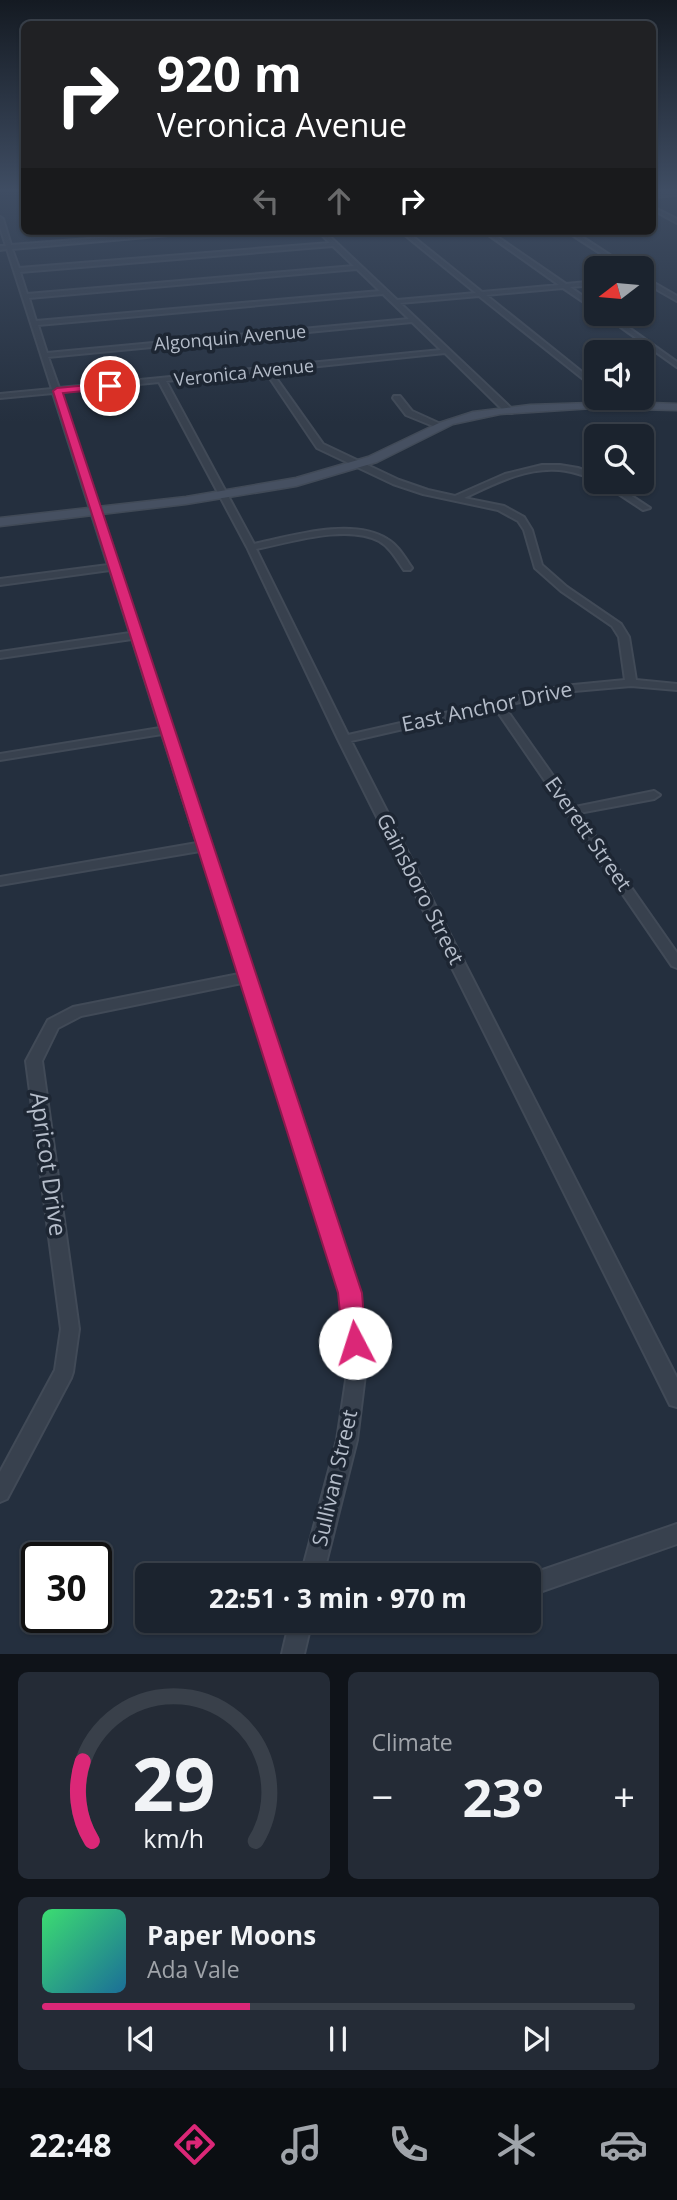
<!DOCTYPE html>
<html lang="en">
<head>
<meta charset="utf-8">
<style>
  :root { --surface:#1b232e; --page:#242b36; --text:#f1f3f6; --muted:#a0a4aa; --line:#39404a; --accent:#db2777 }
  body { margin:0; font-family:"Open Sans",sans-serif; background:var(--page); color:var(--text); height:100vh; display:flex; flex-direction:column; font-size:26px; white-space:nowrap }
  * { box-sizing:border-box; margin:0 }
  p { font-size:23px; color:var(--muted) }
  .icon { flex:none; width:38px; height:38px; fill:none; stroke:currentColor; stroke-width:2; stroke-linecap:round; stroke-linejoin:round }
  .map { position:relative; height:1654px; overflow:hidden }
  .sheet { display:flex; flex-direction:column; gap:18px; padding:18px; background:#0f1319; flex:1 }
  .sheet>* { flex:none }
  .top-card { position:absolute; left:21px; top:21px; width:635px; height:214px; border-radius:10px; box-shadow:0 2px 5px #0004,0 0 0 2px var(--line); background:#202124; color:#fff; overflow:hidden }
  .needle { width:46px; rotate:254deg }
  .buttons { position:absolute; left:584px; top:256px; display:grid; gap:14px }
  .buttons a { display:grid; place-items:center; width:70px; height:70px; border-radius:10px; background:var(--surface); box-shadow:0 2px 5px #0004,0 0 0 2px var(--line); font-size:35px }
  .speed { position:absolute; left:21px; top:1542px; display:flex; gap:14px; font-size:35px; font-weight:700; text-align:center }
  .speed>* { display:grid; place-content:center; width:91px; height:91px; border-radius:50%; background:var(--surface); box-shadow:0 2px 5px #0004,0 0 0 2px var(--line); line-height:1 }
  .speed .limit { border:4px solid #111; border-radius:10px; background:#fff; color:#111 }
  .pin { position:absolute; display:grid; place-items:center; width:60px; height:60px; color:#fff; margin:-30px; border:4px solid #fff; border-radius:50%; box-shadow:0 2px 7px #0007 }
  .me { position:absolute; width:77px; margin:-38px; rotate:355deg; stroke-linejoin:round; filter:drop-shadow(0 0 5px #0008) }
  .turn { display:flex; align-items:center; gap:24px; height:147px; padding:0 21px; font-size:32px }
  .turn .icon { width:91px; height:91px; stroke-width:2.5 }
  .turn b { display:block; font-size:49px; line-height:60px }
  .lanes { display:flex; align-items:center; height:66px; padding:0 21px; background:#0003; justify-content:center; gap:35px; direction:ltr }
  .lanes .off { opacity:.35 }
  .big { font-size:52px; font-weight:700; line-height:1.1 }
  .sheet .widget { flex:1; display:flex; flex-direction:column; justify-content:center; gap:10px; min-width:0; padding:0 24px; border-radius:10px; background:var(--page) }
  .sheet .dial { align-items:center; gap:0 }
  .dial svg { height:182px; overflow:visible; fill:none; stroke:var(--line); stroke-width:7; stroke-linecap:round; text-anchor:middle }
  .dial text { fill:var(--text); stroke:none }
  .song { display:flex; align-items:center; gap:21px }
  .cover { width:84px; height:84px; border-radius:10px; background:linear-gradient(135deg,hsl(140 70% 55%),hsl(200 70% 35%)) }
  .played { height:7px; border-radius:4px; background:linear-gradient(90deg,var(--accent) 35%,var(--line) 35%) }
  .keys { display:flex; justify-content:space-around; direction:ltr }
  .heat { display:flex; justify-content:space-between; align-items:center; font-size:38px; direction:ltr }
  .sheet .tiles { flex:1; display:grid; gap:18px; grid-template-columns:1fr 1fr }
  .widget:last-child { grid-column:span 2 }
  .trip { position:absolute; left:135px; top:1563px; width:406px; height:70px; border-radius:10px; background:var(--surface); box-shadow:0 2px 5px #0004,0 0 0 2px var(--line); font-weight:700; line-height:70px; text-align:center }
  .tabs { display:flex; height:112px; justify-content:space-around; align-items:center; background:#0b0e12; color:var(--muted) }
  .tabs .icon { width:49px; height:49px }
  .tabs .current { color:var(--accent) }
  .tabs b { font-size:32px; color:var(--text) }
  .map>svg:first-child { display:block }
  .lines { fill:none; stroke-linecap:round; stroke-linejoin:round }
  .street-casing { stroke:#414a57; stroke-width:4 }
  .secondary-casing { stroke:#414a57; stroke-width:3 }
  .street { fill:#38414e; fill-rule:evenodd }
  .secondary { fill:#465061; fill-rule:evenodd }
  .route { fill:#db2777; stroke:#8e194d; stroke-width:2 }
  .labels { text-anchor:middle; stroke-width:7; stroke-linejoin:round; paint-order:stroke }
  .far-street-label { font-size:18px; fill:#b4bcc9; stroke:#1d2633 }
  .street-label { font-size:21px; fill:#b4bcc9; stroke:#1d2633 }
  .near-street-label { font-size:24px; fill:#b4bcc9; stroke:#1d2633 }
</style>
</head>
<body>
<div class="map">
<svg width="677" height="1654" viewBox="0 0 677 1654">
  <rect width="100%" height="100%" fill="#242f3e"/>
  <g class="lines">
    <defs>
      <g id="street">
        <path d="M677,193V195L653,197V195Z"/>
        <path d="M653,207L677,219V223L653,210Z"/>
        <path d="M0,217L3,219L11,245L191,231H214L12,249L19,268L330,243L318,231H324L397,300L476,293L400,231H406L482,292L559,285L483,231H489L566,284L597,281V285L570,287L597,306V311L563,288L486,295L597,384V390L479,296L400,303L512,409V413H506L445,353L271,371L323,444L399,480L428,490L455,496L505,474L542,465H560L578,468L597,475V480C584,476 573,471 559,470C526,467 494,484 464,498L504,506L524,517L532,530L542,565L567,587L621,624L629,637L636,680L677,684V690L631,686L563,692L504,706L575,807L654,791L660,795L654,799L579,813L677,953V968L672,966L495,708L351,741L677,1378V1407L670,1405L338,739L247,547L159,382L60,392L359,1293L366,1367L357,1440L323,1575H301L337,1440L348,1367L341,1293L242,983L81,1016L58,1028L42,1061L79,1329L73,1372L71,1378L7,1499L0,1502V1472L55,1370L61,1329L26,1061L48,1020L73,1007L239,974L200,851L0,885V877L197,843L162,734L0,760V754L160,728L132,639L0,658V652L130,633L110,570L0,585V579L108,565L53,393L0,398V394L52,389L7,249L0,250V246H6L0,227ZM333,246L354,266L27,294L20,272ZM357,269L380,291L36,321L29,298ZM383,294L409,319L47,353L38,325ZM412,322L441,350L59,388L48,357ZM265,371L317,448L393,484L423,494L498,510L518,521L524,530L535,568L561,591L612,626L619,637L625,680L563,686L348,735L256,549C291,542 347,524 379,541C390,547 397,560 404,570H410L412,568C405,558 398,545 387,539C353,517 291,536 254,544L166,381Z"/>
        <path d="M566,231H573L630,268H623Z"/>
        <path d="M642,276L677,296V301L642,281Z"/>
        <path d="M601,313H608L677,362V367Z"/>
        <path d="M394,396H400L412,411L445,426L438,428L406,415L393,398Z"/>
        <path d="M599,481H609L650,508L643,510Z"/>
        <path d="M677,1524V1544L528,1596V1575Z"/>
        <path d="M290,1620H312L304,1654H282Z"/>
      </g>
      <path id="secondary" d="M623,402L677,404V410L593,408L500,414L453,424L377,462L296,486L186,504L0,526V518L186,497L296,478L368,457L439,423L473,412L530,405Z"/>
    </defs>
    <!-- street casing -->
    <use href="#street" class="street-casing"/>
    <!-- secondary casing -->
    <use href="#secondary" class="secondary-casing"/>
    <!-- street -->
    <use href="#street" class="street"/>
    <!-- secondary -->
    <use href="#secondary" class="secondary"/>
  </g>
  <!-- sky -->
  <linearGradient id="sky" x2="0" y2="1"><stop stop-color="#141a22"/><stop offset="0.45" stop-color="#3f4d63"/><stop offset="1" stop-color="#3f4d63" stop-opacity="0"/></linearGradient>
  <rect width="677" height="422" fill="url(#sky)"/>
  <!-- route -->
  <path class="route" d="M110,383L114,386L113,388L63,393L362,1293L366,1343L363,1351L355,1354L346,1351L343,1343L338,1293L53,391L57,388Z"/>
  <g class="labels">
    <!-- far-street labels -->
    <g class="far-street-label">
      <text transform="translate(230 338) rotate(-5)" y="6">Algonquin Avenue</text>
      <text transform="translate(244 373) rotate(-6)" y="6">Veronica Avenue</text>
    </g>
    <!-- street labels -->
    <g class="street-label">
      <text transform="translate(487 707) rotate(-12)" y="7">East Anchor Drive</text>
      <text transform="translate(588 834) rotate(55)" y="7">Everett Street</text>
      <text transform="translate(420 889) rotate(63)" y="7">Gainsboro Street</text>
      <text transform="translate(335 1478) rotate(-77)" y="7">Sullivan Street</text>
    </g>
    <!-- near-street labels -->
    <g class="near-street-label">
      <text transform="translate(48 1164) rotate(82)" y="8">Apricot Drive</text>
    </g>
  </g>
</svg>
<div class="buttons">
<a><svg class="needle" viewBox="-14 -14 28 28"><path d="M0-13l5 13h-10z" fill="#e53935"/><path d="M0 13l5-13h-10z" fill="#a0a4aa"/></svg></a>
<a><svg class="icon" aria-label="sound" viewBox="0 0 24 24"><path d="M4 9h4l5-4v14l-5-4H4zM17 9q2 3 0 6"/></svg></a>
<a><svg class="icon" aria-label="search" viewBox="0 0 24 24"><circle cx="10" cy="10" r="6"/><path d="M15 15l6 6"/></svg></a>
</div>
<div class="speed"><div class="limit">30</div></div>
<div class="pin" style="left:110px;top:386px;background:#d93025"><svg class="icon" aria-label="arrive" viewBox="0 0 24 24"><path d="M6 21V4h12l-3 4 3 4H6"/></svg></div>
<svg class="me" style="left:355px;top:1343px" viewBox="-20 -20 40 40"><circle r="19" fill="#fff"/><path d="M0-13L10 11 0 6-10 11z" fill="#db2777"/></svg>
<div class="trip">22:51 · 3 min · 970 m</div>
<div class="top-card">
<div class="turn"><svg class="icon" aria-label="right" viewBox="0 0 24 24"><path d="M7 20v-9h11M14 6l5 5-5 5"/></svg><div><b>920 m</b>Veronica Avenue</div></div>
<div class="lanes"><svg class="icon off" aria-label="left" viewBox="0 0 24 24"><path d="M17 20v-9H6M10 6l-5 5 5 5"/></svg><svg class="icon off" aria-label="ahead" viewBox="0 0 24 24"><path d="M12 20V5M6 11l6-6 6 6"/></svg><svg class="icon" aria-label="right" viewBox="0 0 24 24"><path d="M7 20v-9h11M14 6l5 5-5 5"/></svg></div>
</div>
</div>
<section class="sheet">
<div class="tiles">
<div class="widget dial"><svg viewBox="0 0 100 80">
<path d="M14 69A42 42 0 1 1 86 69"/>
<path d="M14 69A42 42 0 0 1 10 34" stroke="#db2777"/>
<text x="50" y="56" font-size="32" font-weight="700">29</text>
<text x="50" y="72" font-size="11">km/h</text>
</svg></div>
<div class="widget"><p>Climate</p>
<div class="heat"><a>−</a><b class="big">23°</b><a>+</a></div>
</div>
<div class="widget">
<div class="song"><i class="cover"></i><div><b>Paper Moons</b><p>Ada Vale</p></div></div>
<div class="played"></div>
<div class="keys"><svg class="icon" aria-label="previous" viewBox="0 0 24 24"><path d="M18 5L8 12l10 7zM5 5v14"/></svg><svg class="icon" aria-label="pause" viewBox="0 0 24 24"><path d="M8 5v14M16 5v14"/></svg><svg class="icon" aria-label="next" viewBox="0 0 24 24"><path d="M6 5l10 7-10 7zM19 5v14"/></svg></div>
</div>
</div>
</section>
<nav class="tabs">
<b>22:48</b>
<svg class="icon current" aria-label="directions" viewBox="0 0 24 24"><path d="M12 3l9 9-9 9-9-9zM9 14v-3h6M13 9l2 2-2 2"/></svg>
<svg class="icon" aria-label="music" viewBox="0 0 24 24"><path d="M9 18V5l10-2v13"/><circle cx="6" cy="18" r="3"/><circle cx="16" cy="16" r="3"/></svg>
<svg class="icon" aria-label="phone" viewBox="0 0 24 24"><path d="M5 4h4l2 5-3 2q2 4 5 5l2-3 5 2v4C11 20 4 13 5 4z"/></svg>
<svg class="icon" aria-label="climate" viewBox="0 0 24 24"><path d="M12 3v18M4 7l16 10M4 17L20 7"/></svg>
<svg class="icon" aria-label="car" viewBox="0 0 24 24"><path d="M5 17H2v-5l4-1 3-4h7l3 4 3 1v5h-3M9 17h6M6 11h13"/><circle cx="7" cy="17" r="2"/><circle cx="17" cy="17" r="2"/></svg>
</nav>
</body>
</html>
